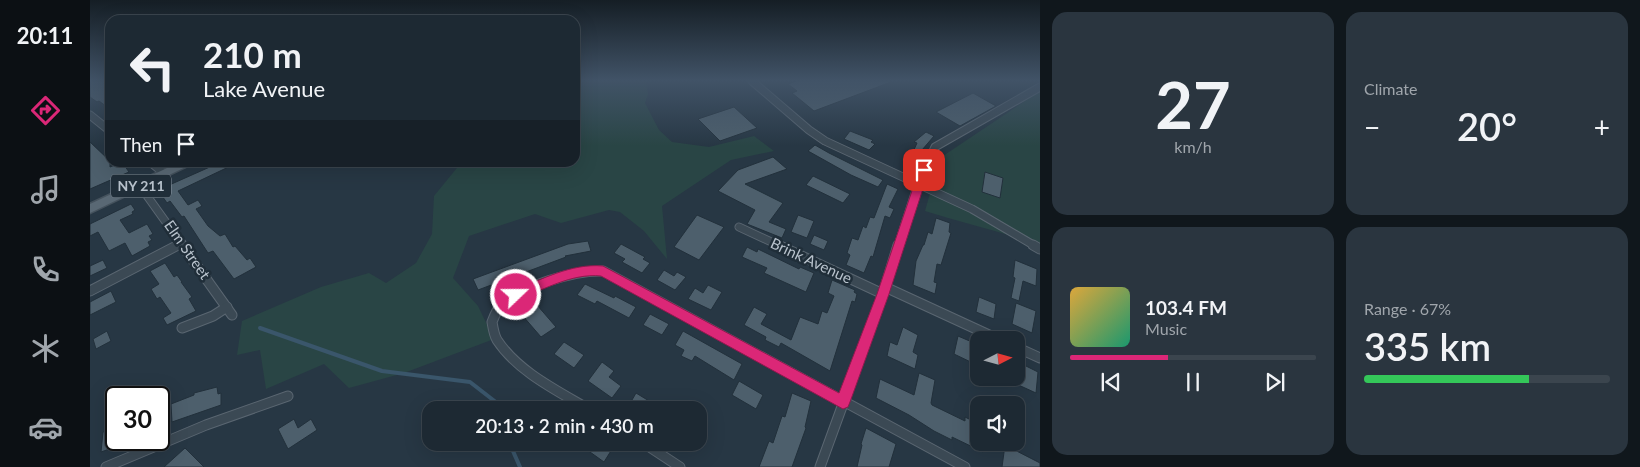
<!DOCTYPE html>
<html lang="en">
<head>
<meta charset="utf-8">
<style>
  :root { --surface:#1d2933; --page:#2a353f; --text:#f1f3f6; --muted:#a0a6ac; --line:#3b454e; --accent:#db2777 }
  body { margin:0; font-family:Lato,sans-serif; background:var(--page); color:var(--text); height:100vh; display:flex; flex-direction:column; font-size:19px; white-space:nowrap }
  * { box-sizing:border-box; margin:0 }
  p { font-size:16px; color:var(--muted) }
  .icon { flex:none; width:28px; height:28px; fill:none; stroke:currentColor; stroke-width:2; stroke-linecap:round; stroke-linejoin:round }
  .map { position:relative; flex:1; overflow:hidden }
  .details { display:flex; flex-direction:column; gap:12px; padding:12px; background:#10171c; width:600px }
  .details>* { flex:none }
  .guide { position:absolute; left:15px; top:15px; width:475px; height:152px; border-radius:15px; box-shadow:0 5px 20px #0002,0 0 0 1px var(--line); background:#1d2933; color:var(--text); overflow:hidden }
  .needle { width:32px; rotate:84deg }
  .controls { position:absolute; left:880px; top:331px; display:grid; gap:10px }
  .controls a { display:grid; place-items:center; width:55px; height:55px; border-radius:10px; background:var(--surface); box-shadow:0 5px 20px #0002,0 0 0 1px var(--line); font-size:25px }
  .speed { position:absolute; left:15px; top:386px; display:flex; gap:10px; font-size:25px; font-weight:700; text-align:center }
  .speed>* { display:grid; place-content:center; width:65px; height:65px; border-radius:50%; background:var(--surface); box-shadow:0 5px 20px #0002,0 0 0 1px var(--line); line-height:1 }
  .speed .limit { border:2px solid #111; border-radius:8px; background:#fff; color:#111 }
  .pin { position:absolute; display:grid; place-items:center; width:42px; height:42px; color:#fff; margin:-21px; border-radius:10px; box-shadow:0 2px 8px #0006 }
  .me { position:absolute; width:55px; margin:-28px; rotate:68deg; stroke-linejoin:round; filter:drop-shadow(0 0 4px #0008) }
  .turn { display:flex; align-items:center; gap:18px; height:105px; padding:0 15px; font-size:22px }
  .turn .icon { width:65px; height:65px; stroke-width:2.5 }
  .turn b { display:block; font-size:35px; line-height:42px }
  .then { display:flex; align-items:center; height:48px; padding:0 15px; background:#0003; gap:10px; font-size:19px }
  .big { font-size:38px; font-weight:600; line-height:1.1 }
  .details .widget { flex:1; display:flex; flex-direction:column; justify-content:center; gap:8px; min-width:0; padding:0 18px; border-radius:15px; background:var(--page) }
  .details .dial { align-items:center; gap:0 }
  .dial b { font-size:65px; line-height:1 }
  .song { display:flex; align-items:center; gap:15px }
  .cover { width:60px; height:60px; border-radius:8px; background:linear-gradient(135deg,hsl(40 70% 55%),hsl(160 70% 35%)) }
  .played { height:5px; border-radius:2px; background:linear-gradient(90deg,var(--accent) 40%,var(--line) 40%) }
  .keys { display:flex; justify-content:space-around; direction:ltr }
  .heat { display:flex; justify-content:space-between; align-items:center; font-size:28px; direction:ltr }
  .charge { height:8px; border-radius:4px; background:linear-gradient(90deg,#34c759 67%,var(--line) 0) }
  .details .tiles { flex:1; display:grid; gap:12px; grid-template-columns:repeat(2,1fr) }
  .trip { position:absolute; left:332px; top:401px; width:285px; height:50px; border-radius:15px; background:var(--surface); box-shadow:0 5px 20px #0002,0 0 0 1px var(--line); font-weight:600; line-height:50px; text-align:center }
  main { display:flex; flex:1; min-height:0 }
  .tab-bar { display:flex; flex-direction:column; width:90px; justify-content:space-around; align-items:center; background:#0c1014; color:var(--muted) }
  .tab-bar .icon { width:35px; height:35px }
  .tab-bar .active { color:var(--accent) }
  .tab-bar b { font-size:22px; color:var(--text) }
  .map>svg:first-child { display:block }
  .green { fill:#294545 }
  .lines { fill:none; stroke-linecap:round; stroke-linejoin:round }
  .stream { stroke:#3a566b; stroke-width:4 }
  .building { fill:#4d5f6c; stroke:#22303b }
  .minor-far1-casing { stroke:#5a6671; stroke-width:9 }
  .minor-casing { stroke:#5a6671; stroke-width:11 }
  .primary-casing { stroke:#45525d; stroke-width:3 }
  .minor-far1 { stroke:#3b4954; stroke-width:7 }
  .minor { stroke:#3b4954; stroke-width:9 }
  .primary { fill:#596874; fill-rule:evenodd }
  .route { fill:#db2777; stroke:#8e194d }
  .labels { text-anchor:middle; stroke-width:5; stroke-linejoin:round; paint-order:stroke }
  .shield { fill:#202e39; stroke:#8b96a1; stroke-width:1 }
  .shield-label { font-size:14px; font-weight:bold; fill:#b9c3cd }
  .street-label { font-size:15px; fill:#b9c3cd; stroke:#202e39 }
</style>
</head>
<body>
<main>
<nav class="tab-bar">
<b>20:11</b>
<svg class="icon active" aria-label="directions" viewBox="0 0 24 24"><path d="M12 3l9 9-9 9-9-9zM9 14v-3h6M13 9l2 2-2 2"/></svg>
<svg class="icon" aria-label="music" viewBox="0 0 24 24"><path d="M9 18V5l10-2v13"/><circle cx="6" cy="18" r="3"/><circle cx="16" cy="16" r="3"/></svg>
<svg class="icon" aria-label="phone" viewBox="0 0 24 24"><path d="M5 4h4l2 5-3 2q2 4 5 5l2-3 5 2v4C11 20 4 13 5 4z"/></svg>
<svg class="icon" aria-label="climate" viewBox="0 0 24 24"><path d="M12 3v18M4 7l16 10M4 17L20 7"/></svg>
<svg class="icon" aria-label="car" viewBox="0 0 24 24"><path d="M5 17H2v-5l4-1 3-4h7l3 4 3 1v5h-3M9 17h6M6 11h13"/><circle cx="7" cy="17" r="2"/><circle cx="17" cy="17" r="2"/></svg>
</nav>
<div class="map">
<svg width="950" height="467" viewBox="0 0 950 467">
  <rect width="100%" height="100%" fill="#273744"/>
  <!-- green -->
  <g class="green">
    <path d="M485,81H563L556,82L558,94L555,103L569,130L582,142L619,147L664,136L684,151L641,160L572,206L577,259L554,231L530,212L519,210L471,223L445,214L379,236L363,278L388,306L404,339L314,373L259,388L234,364L176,389L170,350L147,355L152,321L231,287L279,273L296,283L326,263L342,234L344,196L371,163L485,162Z"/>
    <path d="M950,91V245C912,232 873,223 835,211L850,158Z"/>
  </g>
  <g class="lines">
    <!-- stream -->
    <g class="stream">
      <path d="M170,328L292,371L380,382L407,403L409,410"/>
      <path d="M419,442L430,467"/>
    </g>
  </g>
  <!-- building -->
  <g class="building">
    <path d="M0,81H20V109L9,101L7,102L0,97Z"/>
    <path d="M706,81H801V82L724,111L702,93L707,91L698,84Z"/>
    <path d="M883,93L906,106L870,126L846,112Z"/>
    <path d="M644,107L667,128L630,141L608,119Z"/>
    <path d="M760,131L783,140L781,142L785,144L779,150L754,139Z"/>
    <path d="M836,132L844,136L820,164L818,163L827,143L824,142Z"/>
    <path d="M0,142L20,161V167L32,162L39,172L0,189Z"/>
    <path d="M725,145L739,153L793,180L788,187L761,175L718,151Z"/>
    <path d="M683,157L697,169L655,184L693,203L679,222L696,229L692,238L657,224L665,210L628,191L648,170Z"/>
    <path d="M131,162H149L88,191L98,205L108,200L112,206L106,209L118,226L130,236L135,234L143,247L145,246L157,260L160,258L166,267L144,279L123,251L118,253L94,216L92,217L80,201L77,203L68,190Z"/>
    <path d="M895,172L913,178L910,198L892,192Z"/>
    <path d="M723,176L760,194L753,203L716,185Z"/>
    <path d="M797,184L808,189L799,207L804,209L800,218L795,216L783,257L781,256L774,273L756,265L760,255L757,253L762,238L768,240L773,226L776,228L780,217L784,218Z"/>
    <path d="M41,204L45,210L42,212L43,214L30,220L39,233L57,224L63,234L59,236L62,240L58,242L60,246L42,256L35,243L19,251L8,232L0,236V224Z"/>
    <path d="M607,215L634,227L609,260L584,247Z"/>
    <path d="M708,215L724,221L717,238L701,232Z"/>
    <path d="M846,218L860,223L859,232L861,233L851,265L847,264L844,282L847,283L845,294L823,285L826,261L833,245H834L838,232L842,234Z"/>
    <path d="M724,235L738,241L734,250L720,244Z"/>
    <path d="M498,241L501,251L475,256L476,257L388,290L383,279L478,244Z"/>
    <path d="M531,244L555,257L553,259L560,263L552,273L532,262L535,259L524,253Z"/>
    <path d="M657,247L667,252L668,249L709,269L710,267L724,273L716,292L674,273L677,268L652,257Z"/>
    <path d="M13,260L17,268L0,276V266Z"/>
    <path d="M925,260L947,269L946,286L933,281L929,301L921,298L925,278L923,277Z"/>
    <path d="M75,263L84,277L87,275L92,282H91L102,297L99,299L106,311L77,325L73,318L81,313L70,297L67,299L61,289L69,284L60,271Z"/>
    <path d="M574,270L584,276L587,272L596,277L585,290L567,280Z"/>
    <path d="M742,280L765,290L764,292L767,294L765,302L762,301L740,371L691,343L689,347L675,340L676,337L654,325L664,307L677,314L671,324L701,340L710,317L728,324L732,311L737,313L744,296L738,293Z"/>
    <path d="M495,284L524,298L525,296L546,307L539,318L507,301L505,304L487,295Z"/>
    <path d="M618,285L632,292L621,310L598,299L605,288L613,293Z"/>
    <path d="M21,291L26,302L0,315V302Z"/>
    <path d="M889,297L906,304L904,319L886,312Z"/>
    <path d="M926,303L946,311L942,333L922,324Z"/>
    <path d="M447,305L466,327L451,337L432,315Z"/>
    <path d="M560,314L579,324L572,335L553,325Z"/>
    <path d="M813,327L828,335L823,352L828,355L825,369L797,356L800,342L807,345Z"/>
    <path d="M17,331L21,341L6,349L3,339Z"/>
    <path d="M593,331L652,364L644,380L605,356L602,361L591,356L594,350L585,345Z"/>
    <path d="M868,336L889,345V366L864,354Z"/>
    <path d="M474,342L494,355L484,368L464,354Z"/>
    <path d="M512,362L524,371L519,377L531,386L522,398L498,381Z"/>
    <path d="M930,363L948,372L946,393L913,378H928Z"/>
    <path d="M829,373L845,380L841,403L842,405L875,421V417L889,424V442H895L893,452L862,437V440L844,431L819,415L786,398L790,379L824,395Z"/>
    <path d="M649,381L673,395L666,409L642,395Z"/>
    <path d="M59,386V398L30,397L29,396Z"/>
    <path d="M127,387L128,394L131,393V405L82,422L81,404L104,395V393Z"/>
    <path d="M546,393L574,410H542L538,407Z"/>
    <path d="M702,393L721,401L715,427L716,428L702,467H669L679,441L683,443L692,416L695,417Z"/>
    <path d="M204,419L208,428L221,419L227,430L198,449L188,429Z"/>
    <path d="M26,426V440L42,441L11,452L13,432Z"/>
    <path d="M776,428L806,444L799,467H767L772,445L771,444Z"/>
    <path d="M486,442H519L524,446L514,462Z"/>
    <path d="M915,445L950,463V467H912Z"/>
    <path d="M95,448L114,467H74Z"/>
  </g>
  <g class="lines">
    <defs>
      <g id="minor-far1">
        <path d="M662,81L719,130L735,141L882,209L945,246"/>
        <path d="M0,115L20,131"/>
        <path d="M60,162L75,174"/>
        <path d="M50,186L93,246"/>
        <path d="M649,227L690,246"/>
        <path d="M86,246L92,243"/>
        <path d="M808,246L829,181L845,147L950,87"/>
      </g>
      <g id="minor">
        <path d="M92,245L142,315"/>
        <path d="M688,245L793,294"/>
        <path d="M943,245L950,249"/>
        <path d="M795,287L910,340"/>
        <path d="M0,291L88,245"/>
        <path d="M92,328L123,316L137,307"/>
        <path d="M926,347L950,358"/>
        <path d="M500,410C468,391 428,372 407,340C404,335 403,328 402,322C404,317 407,309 411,305C433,286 484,270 513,271L875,467"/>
        <path d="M552,442L590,467"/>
        <path d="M16,467L116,425L198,396"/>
        <path d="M730,467L793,294L808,245"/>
      </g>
      <path id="primary" d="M90,162H106L0,213V204Z"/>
    </defs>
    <!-- minor-far1 casing -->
    <use href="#minor-far1" class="minor-far1-casing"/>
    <!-- minor casing -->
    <use href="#minor" class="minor-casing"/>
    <!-- primary casing -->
    <use href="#primary" class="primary-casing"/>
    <!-- minor-far1 -->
    <use href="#minor-far1" class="minor-far1"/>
    <!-- minor -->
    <use href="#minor" class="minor"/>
    <!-- primary -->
    <use href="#primary" class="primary"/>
  </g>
  <!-- sky -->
  <linearGradient id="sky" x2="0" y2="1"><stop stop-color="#151e25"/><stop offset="0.55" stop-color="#415367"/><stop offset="1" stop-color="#415367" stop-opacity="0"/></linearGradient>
  <rect width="950" height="146" fill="url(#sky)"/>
  <!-- route -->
  <path class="route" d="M834,166L839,170L799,294L760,402L758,407L753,409L511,276C481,273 454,290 426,300L422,298L420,295L422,291C451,280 481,263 513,266L749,393L787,294L829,170Z"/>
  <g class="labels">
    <!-- shield labels -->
    <rect class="shield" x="21" y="174.5" width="60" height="23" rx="4"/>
    <g class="shield-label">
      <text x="51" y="191">NY 211</text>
    </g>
    <!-- street labels -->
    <g class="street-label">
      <text transform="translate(97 250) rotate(55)" y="5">Elm Street</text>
      <text transform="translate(721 261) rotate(25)" y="5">Brink Avenue</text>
    </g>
  </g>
</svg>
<div class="controls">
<a><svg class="needle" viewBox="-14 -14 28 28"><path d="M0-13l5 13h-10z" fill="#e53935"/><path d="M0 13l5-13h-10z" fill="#a0a6ac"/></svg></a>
<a><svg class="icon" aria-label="sound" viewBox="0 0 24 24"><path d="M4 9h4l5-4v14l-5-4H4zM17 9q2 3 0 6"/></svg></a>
</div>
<div class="speed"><div class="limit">30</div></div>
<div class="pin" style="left:834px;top:170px;background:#d93025"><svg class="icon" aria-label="arrive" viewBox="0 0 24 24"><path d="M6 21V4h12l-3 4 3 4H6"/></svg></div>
<svg class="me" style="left:426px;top:295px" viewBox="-20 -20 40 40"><circle r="17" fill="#db2777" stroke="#fff" stroke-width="3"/><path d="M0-11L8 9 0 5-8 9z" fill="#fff"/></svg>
<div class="trip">20:13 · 2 min · 430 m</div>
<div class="guide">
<div class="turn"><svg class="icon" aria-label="left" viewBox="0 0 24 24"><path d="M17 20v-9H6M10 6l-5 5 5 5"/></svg><div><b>210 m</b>Lake Avenue</div></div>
<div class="then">Then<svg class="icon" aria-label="arrive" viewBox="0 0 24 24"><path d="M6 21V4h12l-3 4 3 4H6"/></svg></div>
</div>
</div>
<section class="details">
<div class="tiles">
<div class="widget dial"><b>27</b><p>km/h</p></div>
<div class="widget"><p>Climate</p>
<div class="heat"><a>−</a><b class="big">20°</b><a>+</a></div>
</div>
<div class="widget">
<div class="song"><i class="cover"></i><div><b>103.4 FM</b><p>Music</p></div></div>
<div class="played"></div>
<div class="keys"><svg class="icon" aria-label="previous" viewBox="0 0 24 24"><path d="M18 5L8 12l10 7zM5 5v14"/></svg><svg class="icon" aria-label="pause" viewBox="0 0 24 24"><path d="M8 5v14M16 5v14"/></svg><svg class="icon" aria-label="next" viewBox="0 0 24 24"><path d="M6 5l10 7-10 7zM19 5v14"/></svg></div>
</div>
<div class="widget"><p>Range · 67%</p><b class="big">335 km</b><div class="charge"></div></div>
</div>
</section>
</main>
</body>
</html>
